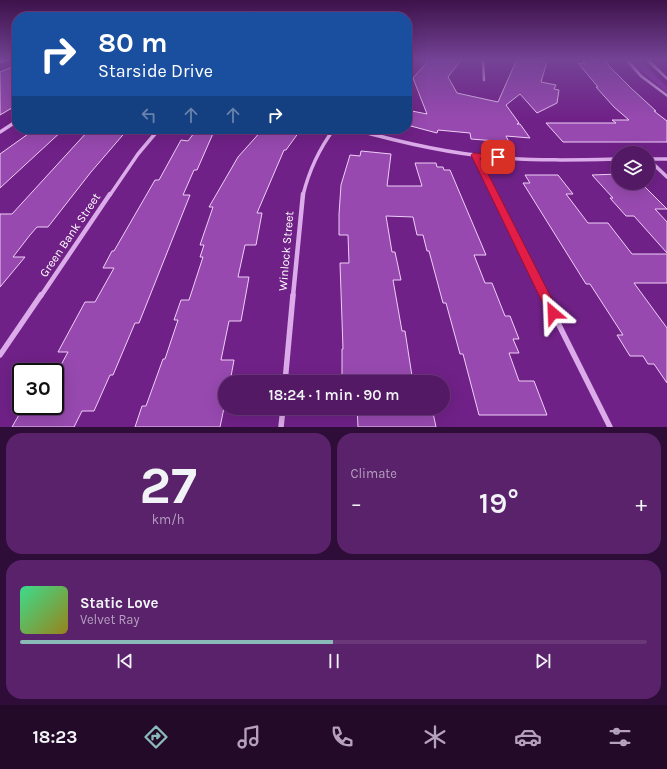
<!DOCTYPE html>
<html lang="en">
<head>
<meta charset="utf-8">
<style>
  :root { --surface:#541965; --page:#5a226b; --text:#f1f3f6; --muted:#b5a0bf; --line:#6a3879; --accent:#8bbbb9 }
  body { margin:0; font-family:Karla,sans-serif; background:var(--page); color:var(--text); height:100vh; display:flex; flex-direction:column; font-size:15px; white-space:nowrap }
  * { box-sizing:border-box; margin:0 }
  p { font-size:13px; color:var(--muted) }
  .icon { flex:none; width:22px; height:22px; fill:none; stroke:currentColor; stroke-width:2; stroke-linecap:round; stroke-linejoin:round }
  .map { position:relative; height:427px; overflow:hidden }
  .side { display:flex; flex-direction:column; gap:6px; padding:6px; background:#2e0e38; flex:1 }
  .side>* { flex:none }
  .hud { position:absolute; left:12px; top:12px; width:400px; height:122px; border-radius:16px; box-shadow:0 4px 16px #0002,0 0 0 1px var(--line); background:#1a4fa0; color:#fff; overflow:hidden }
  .controls { position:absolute; left:611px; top:146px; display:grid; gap:8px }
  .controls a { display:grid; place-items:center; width:44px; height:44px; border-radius:50%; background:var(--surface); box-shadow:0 4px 16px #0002,0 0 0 1px var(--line); font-size:20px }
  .speed { position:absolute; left:12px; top:363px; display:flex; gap:8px; font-size:20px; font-weight:700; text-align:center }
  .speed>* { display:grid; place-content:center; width:52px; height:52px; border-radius:50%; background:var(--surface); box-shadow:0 4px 16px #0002,0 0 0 1px var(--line); line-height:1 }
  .speed .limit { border:2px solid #111; border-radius:6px; background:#fff; color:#111 }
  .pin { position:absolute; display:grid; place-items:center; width:34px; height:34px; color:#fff; margin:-17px; border-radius:8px; box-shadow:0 2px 6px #0006 }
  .me { position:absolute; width:44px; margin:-22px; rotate:334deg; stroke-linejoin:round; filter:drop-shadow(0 0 3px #0008) }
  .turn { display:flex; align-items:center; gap:14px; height:84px; padding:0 20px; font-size:18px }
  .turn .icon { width:52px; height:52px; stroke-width:2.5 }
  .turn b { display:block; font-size:28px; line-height:34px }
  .lanes { display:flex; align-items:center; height:38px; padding:0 20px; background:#0003; justify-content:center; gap:20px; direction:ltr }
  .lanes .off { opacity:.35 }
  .big { font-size:30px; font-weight:600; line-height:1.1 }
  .side .tile { flex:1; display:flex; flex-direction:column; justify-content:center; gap:6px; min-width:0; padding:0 14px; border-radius:16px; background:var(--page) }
  .side .dial { align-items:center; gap:0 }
  .dial b { font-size:52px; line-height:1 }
  .song { display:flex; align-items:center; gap:12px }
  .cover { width:48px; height:48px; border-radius:6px; background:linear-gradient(135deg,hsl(150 70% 55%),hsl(50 70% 35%)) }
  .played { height:4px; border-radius:2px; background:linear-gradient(90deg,var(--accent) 50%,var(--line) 50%) }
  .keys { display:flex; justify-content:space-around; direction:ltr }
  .heat { display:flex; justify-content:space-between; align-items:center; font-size:22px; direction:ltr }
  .side .tiles { flex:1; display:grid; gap:6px; grid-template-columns:1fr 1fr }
  .tile:last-child { grid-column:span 2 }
  .trip { position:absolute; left:218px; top:375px; width:232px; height:40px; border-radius:20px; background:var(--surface); box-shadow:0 4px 16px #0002,0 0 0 1px var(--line); font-weight:600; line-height:40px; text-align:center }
  .dock { display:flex; height:64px; justify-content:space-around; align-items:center; background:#220a28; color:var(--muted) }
  .dock .icon { width:28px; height:28px }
  .dock .active { color:var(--accent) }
  .dock b { font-size:18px; color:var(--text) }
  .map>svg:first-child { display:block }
  .green { fill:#8934a4 }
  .building { fill:#9749af; stroke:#eecff7 }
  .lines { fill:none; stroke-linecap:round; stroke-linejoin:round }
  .minor-far3 { stroke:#dbabea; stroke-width:2.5 }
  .minor-far2 { stroke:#dbabea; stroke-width:3.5 }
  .minor-far1 { stroke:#dbabea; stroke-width:4.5 }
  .minor { stroke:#dbabea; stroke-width:5.5 }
  .tertiary { fill:#dbabea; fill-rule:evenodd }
  .route { fill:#e11d48; stroke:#92132f }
  .labels { text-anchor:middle; stroke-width:4; stroke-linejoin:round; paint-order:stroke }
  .street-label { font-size:12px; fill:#fff; stroke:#702187 }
</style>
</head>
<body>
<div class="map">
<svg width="667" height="427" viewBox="0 0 667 427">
  <rect width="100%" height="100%" fill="#702187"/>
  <!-- green -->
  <path class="green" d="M630,59H639L667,87V93L635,66Z"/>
  <!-- building -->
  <g class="building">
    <path d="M430,59H462L448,77L457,93L498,102L517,59H538L537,61L547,62L541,82L556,85L554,89L559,90L557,103L537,113L520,94L506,105L519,123L517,124H520L530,138L506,136L509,142L471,139L470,133L438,130L437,133L407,125V110L427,114L413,78Z"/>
    <path d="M582,59H605L610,67L632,89L656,111H654L667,121V142H563L546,123H616L612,120H629L614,107L596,87H598L578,63L585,64Z"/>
    <path d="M17,65V105L0,115V72Z"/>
    <path d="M35,129H64L0,188V154Z"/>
    <path d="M99,129H128L91,172L48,227H37L30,235L13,257H25L0,287V214H12L88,131H97Z"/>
    <path d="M197,129H215L197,170H194L183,195H190L139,323H135L113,375H110L94,411H82L74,427H12L24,406H55V376L68,352H58L85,302H95L114,268H103L112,251H114L155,180H159L181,140L188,141Z"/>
    <path d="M263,129H294L293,131L299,132L286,150H284L257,213H262L256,245H245L238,277H249L241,321H229L221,360H234L230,382H225V403L220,427H135L142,406H146L163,359H165L178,320H174L181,300H189L203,257H200L204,245H200L213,207H209L238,157Z"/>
    <path d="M361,151L391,154L387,186H422L415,163H436L437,167H443L444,170H450L486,255H474L485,283H492L505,316H510L519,339H513L519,353H509L519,381H534L547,415H479L463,354H460L446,303H443L429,251H427L423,235H417L413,217L386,216L392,252H395L401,280H393L402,331H405L412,376L342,377V349H343L340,263H349L348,235H339V214L341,185L350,155L360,156Z"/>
    <path d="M618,174V183H641L667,209H655L667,222V253L634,216H626L610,198H613L592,175Z"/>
    <path d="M525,175H558L573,194H566L588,223H608L632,254H667V283H634L667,328V383L654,364H648L643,356H630L617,335H623L590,284H586L523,183H530Z"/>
    <path d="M357,408H432L436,427H358Z"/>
  </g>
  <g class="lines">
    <!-- minor-far3 -->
    <g class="minor-far3">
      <path d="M483,59L484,80"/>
      <path d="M0,62L7,59"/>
    </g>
    <!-- minor-far2 -->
    <g class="minor-far2">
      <path d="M353,129C399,142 446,153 493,157C535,161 576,160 618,159"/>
      <path d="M0,132L17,121"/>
      <path d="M474,155L494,195"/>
      <path d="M648,159L667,177"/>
      <path d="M648,159H667"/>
      <path d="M110,195L138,154L159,129"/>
      <path d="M303,195C309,171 319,149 334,129"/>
    </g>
    <!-- minor-far1 -->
    <g class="minor-far1">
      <path d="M494,194L544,296"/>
      <path d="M41,296L110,194"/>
      <path d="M293,296L303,194"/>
    </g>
    <!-- minor -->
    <g class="minor">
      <path d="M544,295L610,427"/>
      <path d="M0,355L41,295"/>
      <path d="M285,382L293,295"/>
      <path d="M281,427L283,408"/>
    </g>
    <!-- tertiary -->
    <g class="tertiary">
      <path d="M624,59H628L642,75L667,94V97L640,77Z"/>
      <path d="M644,59H649L667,77V80Z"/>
    </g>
  </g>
  <!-- sky -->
  <linearGradient id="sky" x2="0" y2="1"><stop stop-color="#3e124a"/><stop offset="0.5" stop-color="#744396"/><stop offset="1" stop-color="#744396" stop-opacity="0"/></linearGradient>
  <rect width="667" height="119" fill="url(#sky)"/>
  <!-- route -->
  <path class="route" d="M474,153L498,155L502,157L498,160L480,158L557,309L559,313L557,316L553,318L549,316L471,155Z"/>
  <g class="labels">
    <!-- street labels -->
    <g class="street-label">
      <text transform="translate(70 235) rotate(-56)" y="4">Green Bank Street</text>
      <text transform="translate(286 251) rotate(-85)" y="4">Winlock Street</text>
    </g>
  </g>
</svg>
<div class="controls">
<a><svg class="icon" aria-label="layers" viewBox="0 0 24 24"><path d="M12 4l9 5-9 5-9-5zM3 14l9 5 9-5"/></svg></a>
</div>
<div class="speed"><div class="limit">30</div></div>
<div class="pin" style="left:498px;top:157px;background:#d93025"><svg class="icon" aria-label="arrive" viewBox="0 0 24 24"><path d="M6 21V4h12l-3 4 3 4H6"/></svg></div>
<svg class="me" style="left:553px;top:313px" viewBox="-20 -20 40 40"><path d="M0-17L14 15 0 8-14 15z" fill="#e11d48" stroke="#fff" stroke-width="4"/></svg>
<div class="trip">18:24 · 1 min · 90 m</div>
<div class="hud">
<div class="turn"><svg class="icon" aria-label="right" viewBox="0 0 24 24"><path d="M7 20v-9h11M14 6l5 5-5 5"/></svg><div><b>80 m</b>Starside Drive</div></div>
<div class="lanes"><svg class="icon off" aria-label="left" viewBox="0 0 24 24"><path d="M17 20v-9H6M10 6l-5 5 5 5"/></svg><svg class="icon off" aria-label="ahead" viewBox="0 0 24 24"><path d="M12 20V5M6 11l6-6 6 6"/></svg><svg class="icon off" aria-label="ahead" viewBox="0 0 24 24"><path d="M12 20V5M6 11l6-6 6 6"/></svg><svg class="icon" aria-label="right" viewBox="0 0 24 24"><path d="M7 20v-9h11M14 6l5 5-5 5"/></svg></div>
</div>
</div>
<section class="side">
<div class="tiles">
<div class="tile dial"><b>27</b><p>km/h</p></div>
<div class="tile"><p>Climate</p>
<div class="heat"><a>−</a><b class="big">19°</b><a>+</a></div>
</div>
<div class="tile">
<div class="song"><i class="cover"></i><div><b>Static Love</b><p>Velvet Ray</p></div></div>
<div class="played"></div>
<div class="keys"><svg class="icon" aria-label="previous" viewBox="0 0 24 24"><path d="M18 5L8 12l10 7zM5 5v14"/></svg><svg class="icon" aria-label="pause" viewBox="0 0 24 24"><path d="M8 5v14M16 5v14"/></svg><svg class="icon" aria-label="next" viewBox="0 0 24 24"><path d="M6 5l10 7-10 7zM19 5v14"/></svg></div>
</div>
</div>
</section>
<nav class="dock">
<b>18:23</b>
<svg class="icon active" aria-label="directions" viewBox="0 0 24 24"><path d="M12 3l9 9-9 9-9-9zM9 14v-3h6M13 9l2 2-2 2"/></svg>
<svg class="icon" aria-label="music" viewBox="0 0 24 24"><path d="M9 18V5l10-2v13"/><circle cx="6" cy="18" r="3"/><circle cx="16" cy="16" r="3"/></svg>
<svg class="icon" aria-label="phone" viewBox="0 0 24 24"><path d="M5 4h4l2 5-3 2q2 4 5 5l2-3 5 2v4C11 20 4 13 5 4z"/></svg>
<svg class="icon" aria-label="climate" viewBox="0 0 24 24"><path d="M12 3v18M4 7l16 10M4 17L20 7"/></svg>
<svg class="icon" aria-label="car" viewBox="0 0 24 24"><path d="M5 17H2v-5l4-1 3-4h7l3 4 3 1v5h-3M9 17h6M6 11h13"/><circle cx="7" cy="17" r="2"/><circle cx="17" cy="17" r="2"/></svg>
<svg class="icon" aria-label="filters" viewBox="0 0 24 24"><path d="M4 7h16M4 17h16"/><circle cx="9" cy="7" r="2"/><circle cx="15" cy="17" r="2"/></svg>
</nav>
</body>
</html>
